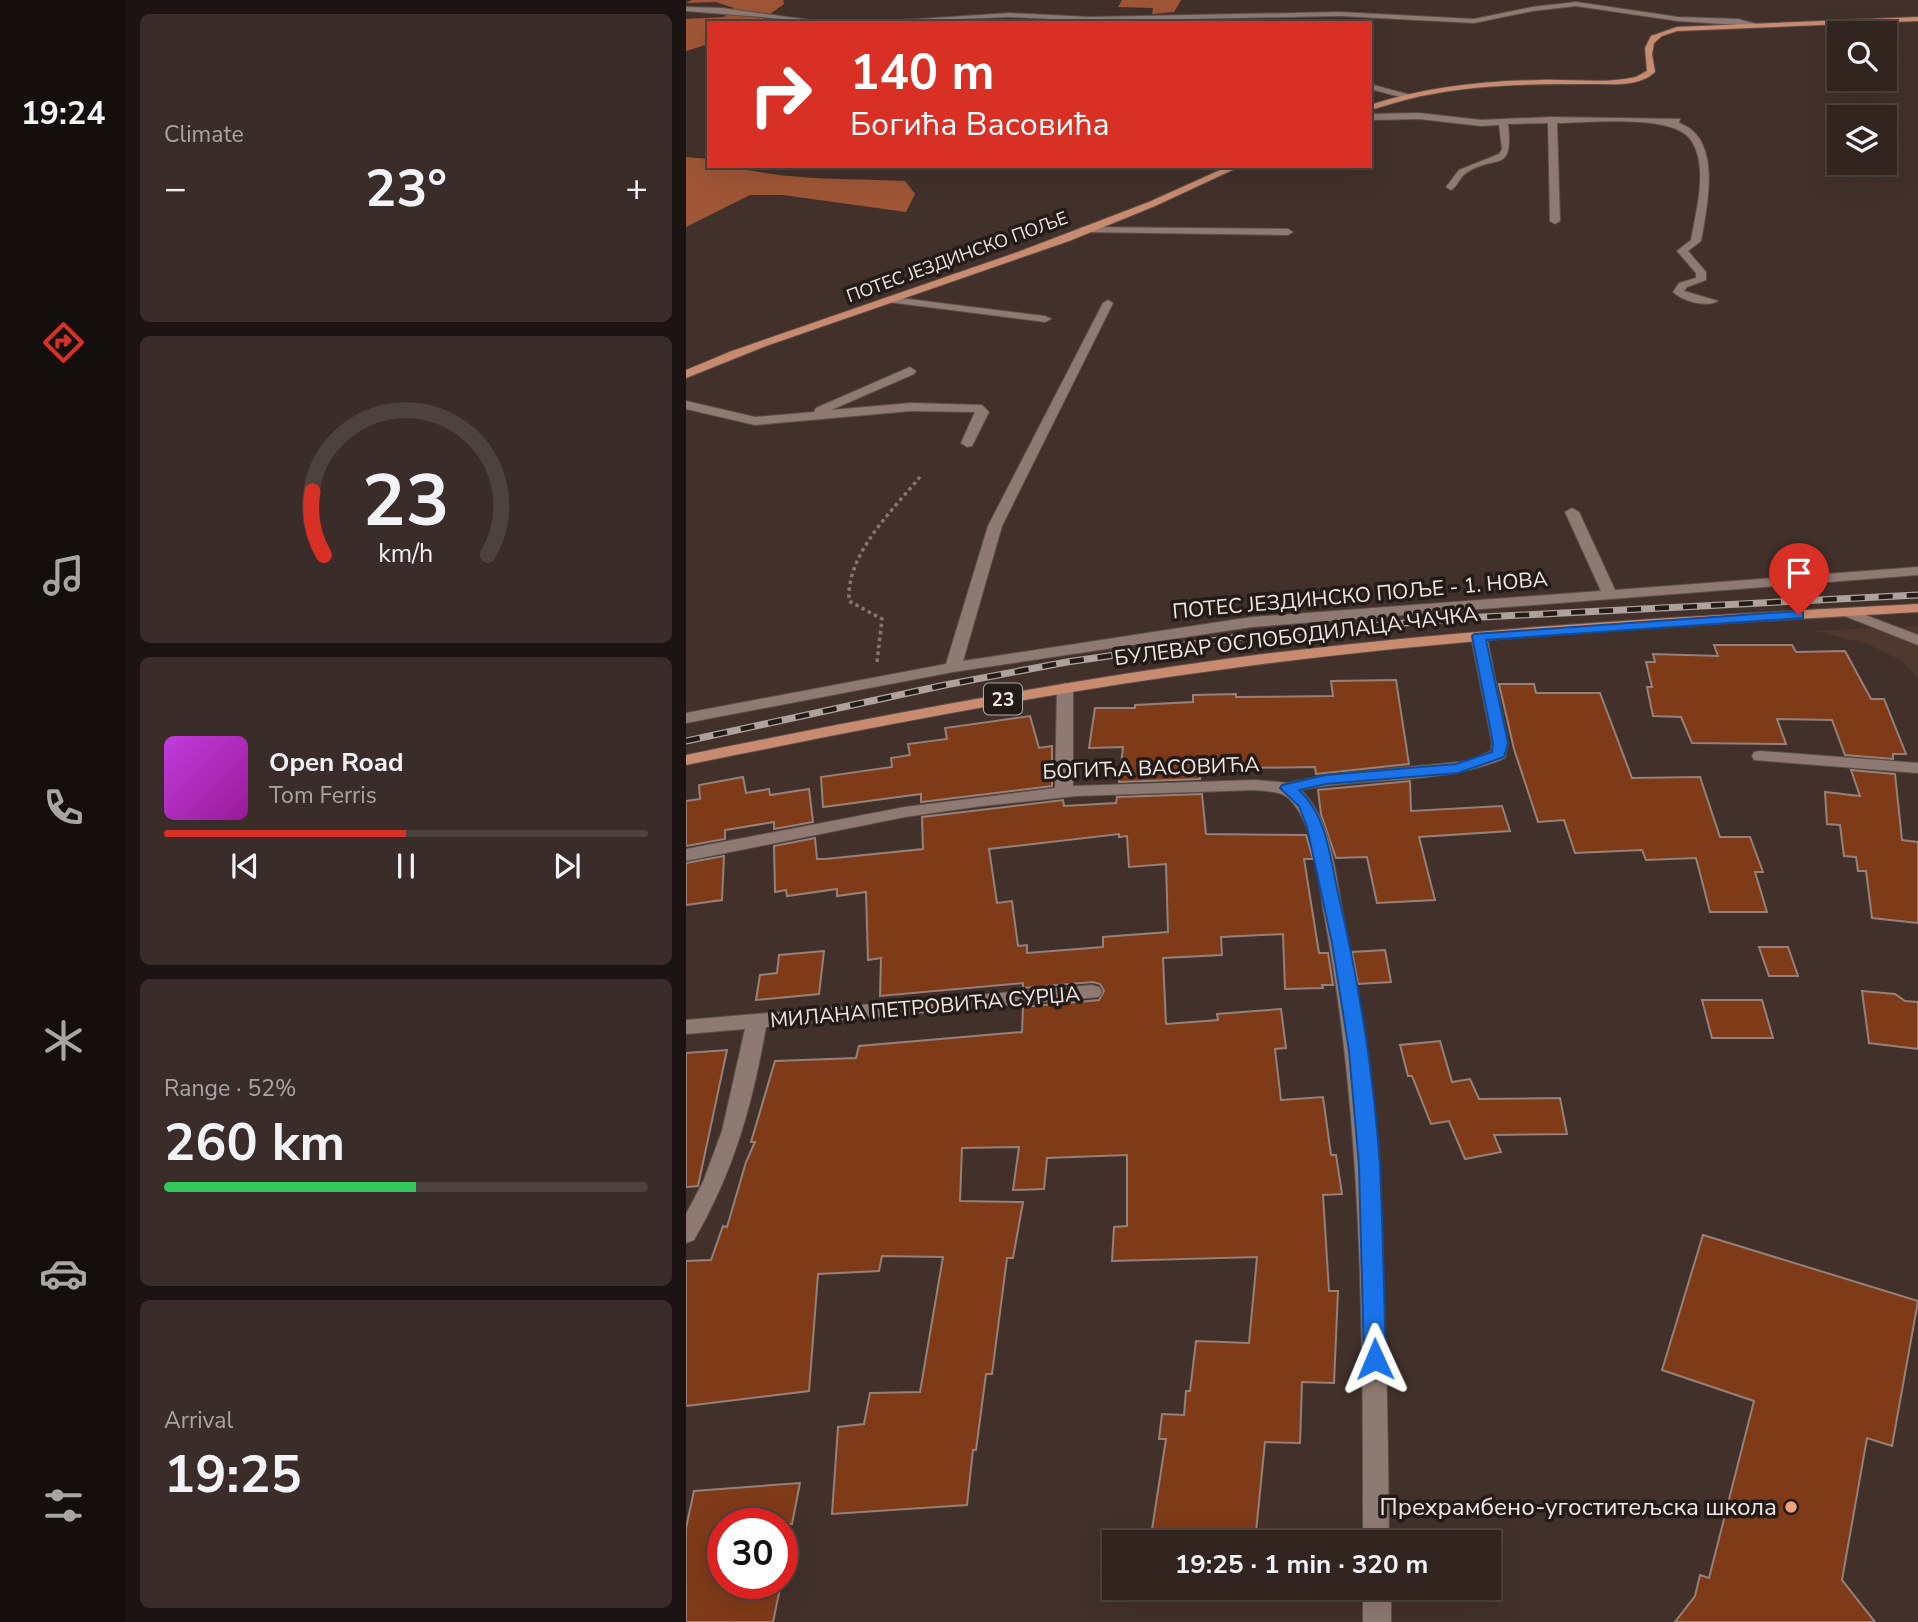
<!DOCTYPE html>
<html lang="en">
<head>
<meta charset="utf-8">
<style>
  :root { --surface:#322520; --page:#3a2d29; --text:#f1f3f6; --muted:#a8a5a5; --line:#4d423e; --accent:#d93025 }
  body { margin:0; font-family:"Nunito Sans",sans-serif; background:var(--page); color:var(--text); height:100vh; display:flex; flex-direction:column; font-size:26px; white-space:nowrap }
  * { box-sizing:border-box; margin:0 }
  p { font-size:23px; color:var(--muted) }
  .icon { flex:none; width:38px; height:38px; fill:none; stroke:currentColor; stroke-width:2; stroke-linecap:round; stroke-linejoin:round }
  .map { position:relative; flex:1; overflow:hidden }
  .drawer { display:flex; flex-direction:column; gap:14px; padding:14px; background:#1c1412; width:560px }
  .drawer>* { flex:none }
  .banner { position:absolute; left:21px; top:21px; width:665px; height:147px; border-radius:0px; box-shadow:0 7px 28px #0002,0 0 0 2px var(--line); background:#d93025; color:#fff; overflow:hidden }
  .fabs { position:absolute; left:1141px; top:21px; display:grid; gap:14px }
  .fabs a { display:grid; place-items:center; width:70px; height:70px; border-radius:0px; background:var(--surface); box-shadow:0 7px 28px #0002,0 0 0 2px var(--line); font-size:35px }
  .speed { position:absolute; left:21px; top:1508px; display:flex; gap:14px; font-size:35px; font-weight:700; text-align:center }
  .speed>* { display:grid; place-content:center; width:91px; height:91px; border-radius:50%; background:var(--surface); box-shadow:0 7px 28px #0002,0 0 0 2px var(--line); line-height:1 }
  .speed .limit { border:10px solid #d22; background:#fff; color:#111 }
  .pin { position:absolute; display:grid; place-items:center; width:60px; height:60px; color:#fff; margin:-72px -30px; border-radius:50% 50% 50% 0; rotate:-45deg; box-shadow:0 0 7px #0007 }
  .pin .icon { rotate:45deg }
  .me { position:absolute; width:77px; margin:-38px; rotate:359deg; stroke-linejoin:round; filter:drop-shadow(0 0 5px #0008) }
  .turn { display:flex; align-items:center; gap:24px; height:147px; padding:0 28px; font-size:32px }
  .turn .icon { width:91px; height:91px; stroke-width:2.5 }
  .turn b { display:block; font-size:49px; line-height:60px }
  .big { font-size:52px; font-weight:700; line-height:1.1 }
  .drawer .tile { flex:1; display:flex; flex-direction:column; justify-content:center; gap:10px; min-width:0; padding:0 24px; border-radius:10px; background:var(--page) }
  .drawer .dial { align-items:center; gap:0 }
  .dial svg { height:182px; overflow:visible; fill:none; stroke:var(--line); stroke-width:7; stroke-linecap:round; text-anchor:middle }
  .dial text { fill:var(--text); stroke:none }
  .song { display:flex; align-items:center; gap:21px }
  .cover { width:84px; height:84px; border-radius:10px; background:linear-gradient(135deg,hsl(290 70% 55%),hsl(300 70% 35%)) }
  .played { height:7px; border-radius:4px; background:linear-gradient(90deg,var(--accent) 50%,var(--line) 50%) }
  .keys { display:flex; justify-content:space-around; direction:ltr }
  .heat { display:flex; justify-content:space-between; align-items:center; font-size:38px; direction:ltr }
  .charge { height:10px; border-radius:5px; background:linear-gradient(90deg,#34c759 52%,var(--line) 0) }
  .trip { position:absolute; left:416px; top:1530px; width:399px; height:70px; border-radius:0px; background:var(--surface); box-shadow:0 7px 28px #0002,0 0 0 2px var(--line); font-weight:700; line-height:70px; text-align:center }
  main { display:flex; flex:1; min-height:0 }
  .dock { display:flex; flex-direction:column; width:126px; justify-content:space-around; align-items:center; background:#140f0d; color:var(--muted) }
  .dock .icon { width:49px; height:49px }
  .dock .current { color:var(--accent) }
  .dock b { font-size:32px; color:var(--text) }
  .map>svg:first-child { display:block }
  .built { fill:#4f382e }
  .forest { fill:#9f5636 }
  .building { fill:#7f3a18; stroke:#958179; stroke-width:2; fill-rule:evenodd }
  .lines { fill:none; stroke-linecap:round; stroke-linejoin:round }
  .minor-casing { stroke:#5d4e48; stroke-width:2 }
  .major-casing { stroke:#5d4e48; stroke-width:2 }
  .path { stroke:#857670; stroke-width:3.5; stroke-dasharray:3.5 3.5; stroke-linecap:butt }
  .minor { fill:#8e7a72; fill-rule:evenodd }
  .major { fill:#c98b70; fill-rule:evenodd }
  .rail-casing { stroke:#afa19c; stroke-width:7 }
  .rail { stroke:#231b18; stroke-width:4.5; stroke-dasharray:14; stroke-linecap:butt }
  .route { fill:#1a73e8; stroke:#114b97; stroke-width:2 }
  .poi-dot { fill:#f2a17e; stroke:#231b18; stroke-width:2.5 }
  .labels { text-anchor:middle; stroke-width:7; stroke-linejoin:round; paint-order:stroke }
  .far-street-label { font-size:18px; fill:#f2e6e2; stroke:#231b18 }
  .shield { fill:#231b18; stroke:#b4a9a5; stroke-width:2 }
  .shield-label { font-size:19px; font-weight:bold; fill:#f2e6e2 }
  .street-label { font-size:21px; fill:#f2e6e2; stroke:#231b18 }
  .near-poi-label { font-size:24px; fill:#f2e6e2; stroke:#231b18; text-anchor:end }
</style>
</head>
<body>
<main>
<nav class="dock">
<b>19:24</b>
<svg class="icon current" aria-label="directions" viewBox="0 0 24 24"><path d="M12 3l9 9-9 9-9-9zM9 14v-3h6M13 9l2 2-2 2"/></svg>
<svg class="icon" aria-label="music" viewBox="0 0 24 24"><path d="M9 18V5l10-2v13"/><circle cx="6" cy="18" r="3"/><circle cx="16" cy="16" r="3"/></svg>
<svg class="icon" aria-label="phone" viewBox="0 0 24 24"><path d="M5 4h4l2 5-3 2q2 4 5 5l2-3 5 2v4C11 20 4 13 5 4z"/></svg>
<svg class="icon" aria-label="climate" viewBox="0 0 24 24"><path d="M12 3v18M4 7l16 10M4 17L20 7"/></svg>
<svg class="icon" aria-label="car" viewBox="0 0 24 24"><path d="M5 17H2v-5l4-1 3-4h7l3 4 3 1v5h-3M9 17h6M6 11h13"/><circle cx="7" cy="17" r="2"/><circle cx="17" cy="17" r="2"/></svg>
<svg class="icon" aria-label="filters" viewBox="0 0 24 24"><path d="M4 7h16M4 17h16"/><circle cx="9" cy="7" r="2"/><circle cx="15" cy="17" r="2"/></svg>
</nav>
<section class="drawer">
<div class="tile"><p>Climate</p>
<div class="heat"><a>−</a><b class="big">23°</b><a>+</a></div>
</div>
<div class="tile dial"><svg viewBox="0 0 100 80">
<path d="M14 69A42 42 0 1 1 86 69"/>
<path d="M14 69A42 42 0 0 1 9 41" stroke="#d93025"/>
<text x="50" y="56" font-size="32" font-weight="700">23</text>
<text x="50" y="72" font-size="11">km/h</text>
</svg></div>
<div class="tile">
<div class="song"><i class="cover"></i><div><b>Open Road</b><p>Tom Ferris</p></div></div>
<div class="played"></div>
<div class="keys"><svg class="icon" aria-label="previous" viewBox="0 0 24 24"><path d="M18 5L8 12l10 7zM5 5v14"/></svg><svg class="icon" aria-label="pause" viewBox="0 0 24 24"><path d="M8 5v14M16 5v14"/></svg><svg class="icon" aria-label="next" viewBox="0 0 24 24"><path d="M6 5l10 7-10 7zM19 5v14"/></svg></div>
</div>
<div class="tile"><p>Range · 52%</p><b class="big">260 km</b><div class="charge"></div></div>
<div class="tile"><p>Arrival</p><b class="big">19:25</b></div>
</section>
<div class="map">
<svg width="1232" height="1622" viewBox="0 0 1232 1622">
  <rect width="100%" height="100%" fill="#42312a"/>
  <!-- built -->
  <path class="built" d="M1232,626V678L1216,661L1182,644L1129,631Z"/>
  <!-- forest -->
  <g class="forest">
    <path d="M6,0H97L98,4L71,23H23V44L0,51V19L38,17L48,8L30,2L0,3Z"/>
    <path d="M436,0H495L488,12L466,14L467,8L432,7Z"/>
    <path d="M0,157L23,159V166C50,166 76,174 104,176C142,180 181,179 219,181L229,194L220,212L97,195H64L0,227Z"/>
  </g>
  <!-- building -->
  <g class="building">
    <path d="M1028,645H1106L1110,652L1159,651L1185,699H1198L1220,754H1207V759L1159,755L1146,720L1091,719L1100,744L1006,743L995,717L967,716L961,687H966L960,662H969L967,654L1032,656Z"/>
    <path d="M710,680L723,764L630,774L629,767L560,768V770L514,773V779L433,782L437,747L403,748L409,708H449V705L507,702V695L550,694V697L647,696L645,681Z"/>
    <path d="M813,684H848L850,693H914L946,778L1014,777L1034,837H1064L1077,872H1069L1081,912H1024L1010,858L960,860L956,850L889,853L878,820L852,822L828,749Z"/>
    <path d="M344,716L353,748L366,746V786L235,802V794L137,807L135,777L206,767L205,758L224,755L222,744L261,739L259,728Z"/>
    <path d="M1165,770L1209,774L1216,840L1232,842V923L1186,918L1180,871H1172L1170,857L1158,856L1154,825L1141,824L1139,792L1174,796Z"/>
    <path d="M57,777L60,793L83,789L84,795L123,789L127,822L88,829V822L39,830V839L0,846V801L14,799L13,785Z"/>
    <path d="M724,781L725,811L816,806L824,831L733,837L749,900L691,903L681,857L650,858L635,814L632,790Z"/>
    <path d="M516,794L520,834L620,835L627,859H618L633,953H642L647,985H636L637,988L599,989L597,934L535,937L536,955L477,958L480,1024L532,1020L531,1014L595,1009L600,1048L589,1049L595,1100L637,1097L645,1155H650L656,1194L637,1195L643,1291H652L648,1383L616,1382L614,1443L579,1442L569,1542H464L480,1439H473L476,1414L498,1415L500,1391H504L510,1341L563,1343L571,1257L426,1261L428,1227L441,1226V1155L361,1158L358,1189L327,1190L333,1147L276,1148L274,1201L337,1202L327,1258H321L306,1374H300L290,1450H287L281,1505L146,1514L152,1427L178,1424L184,1393L234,1392L257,1257L196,1256L193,1271L132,1274L123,1391L0,1406V1261L25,1260L37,1226L41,1227L60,1162L69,1142H65L89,1061L170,1058L173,1046L336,1032L337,1007L413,1000L418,991L414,984L407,982L337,988V983L194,996L195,958L182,960L180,892L151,896V889L101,896L100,890L89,892L88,846L129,838L131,859H139L237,849L236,817L377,800L378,806L430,803L431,797ZM433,834V837L441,836L443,867L480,864L482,932L417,937V947L341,953V945L332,946L326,901L311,903L303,849Z"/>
    <path d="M38,856L36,900L0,905V863Z"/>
    <path d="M1073,947H1102L1112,976H1083Z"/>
    <path d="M699,950L705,982L672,984L666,952Z"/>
    <path d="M138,951L133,994L70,1000L74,975L91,973L93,955Z"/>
    <path d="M1176,991L1209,994L1219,1001L1232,1002V1049L1183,1043Z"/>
    <path d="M1016,1000H1076L1087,1038H1026Z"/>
    <path d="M754,1041L766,1082L784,1079L793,1099L874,1098L881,1134L808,1135L815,1152L779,1159L763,1121L745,1124L726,1076H722L714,1045Z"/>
    <path d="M41,1050L12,1186L0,1187V1053Z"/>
    <path d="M1017,1235L1232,1301L1206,1446L1181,1438L1156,1580L1189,1622H989L1009,1596L1014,1575L1023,1578L1068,1401L976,1370Z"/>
    <path d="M114,1483L106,1524H37V1584H95L87,1622H0V1528L8,1491Z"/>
  </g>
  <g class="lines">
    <defs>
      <g id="minor">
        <path d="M890,2L992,17L1052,19L1071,24L1067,26L992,21L890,6L846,11L788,23L653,16L404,21L324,17L170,23L324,13L404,17L653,12L788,19L846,7Z"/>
        <path d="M0,7L36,8L147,23L0,11Z"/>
        <path d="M684,84L721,94L722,96L718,98L684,89Z"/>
        <path d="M733,113L795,120L865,117L994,119L993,123C1037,138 1021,207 1015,241L1002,251L1020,272V280L1001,287L998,291L1032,301C1021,308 996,301 987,292L993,283L1010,278V273L991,251L1005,240C1010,211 1023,167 1005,140C987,113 901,123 871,123L874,221L869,224L864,221L862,123L822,124C828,177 808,152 779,174C773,178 772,186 765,190L760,187L773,170L813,154L816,149L813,125L795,126L733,119L684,120V114Z"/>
        <path d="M398,227L602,229L607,232L602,235L394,232V228Z"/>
        <path d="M206,297L359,316L365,319L359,322L202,302V298Z"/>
        <path d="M422,300L427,303L316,526L277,661L566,617L915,591L879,512L886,508L893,512L929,590L1232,567V575L566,627L267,672L0,723V713L260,664L302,526L417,303Z"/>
        <path d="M224,367L230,371L228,374L145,410L225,403L296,405L303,412L286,446L281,447L275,443L289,412L225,411L69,425L0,409V401L69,417L128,412L130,408Z"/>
        <path d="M1161,608L1232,635V645L1156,615L1154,612Z"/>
        <path d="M793,632L801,637L822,743L819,758C755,786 682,776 615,790C646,820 649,873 657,914C698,1121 701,1331 703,1542H677C677,1331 677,1122 638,914C632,879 630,831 607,803C597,790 584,792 569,790L390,796L296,806L219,817L0,861V849L219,807L369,788L371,688L379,683L387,688V786L569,780L602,783L640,775L783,761L805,751L806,743L785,637Z"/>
        <path d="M1074,751L1232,763V773L1068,760L1066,756L1068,752Z"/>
        <path d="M406,985L413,987L416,992L413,997L80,1027C66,1106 48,1171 8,1240L0,1243V1214L17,1182L36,1131L59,1029L0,1034V1020Z"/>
        <rect x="677" y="1587" width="28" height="35"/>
      </g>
      <g id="major">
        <path d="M1232,17V21L991,31L976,36L968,43L966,54L969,72C953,87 928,84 907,84C852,84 796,84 741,95C722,98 703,105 684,110V105C740,87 796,81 854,80C885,79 920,84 950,77L961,71L959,48L965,36L991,27Z"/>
        <path d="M543,166H555L469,206L383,241L80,346L0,378V370L46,351L332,252L463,202Z"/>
        <path d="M1232,604V612C1003,625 774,637 547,668C363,692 182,728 0,765V755C182,718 364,683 547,658C774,628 1003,616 1232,604Z"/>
      </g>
    </defs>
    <!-- minor casing -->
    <use href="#minor" class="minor-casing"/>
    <!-- major casing -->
    <use href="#major" class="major-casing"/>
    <!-- path -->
    <path class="path" d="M191,662L196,619L163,601C160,554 206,511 234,477"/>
    <!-- minor -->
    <use href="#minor" class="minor"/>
    <!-- major -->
    <use href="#major" class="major"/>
    <defs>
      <path id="rail" d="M0,741L259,685L381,662L554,637L777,618L1232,595"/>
    </defs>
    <!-- rail casing -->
    <use href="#rail" class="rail-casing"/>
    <!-- rail -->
    <use href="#rail" class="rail"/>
  </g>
  <!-- route -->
  <path class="route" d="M1113,611L1117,612V618L800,640L822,743L818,757L772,773L640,784L613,790C641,815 644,858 652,893C673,983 688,1075 694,1167C697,1231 698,1295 700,1359L697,1366L689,1369L681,1366L678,1359L673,1166L663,1051L646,943L621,827L613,806L594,788L596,785L640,775L770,764L806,752L807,743L786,636L788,634Z"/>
  <!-- markers -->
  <circle class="poi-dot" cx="1105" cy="1507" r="7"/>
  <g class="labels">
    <!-- far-street labels -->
    <g class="far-street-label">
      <text transform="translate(271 257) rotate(-20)" y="6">ПОТЕС ЈЕЗДИНСКО ПОЉЕ</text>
    </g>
    <!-- shield labels -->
    <rect class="shield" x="298" y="683.5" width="38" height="31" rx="5"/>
    <g class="shield-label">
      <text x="317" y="706">23</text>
    </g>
    <!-- street labels -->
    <g class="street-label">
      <text transform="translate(674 595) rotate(-5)" y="7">ПОТЕС ЈЕЗДИНСКО ПОЉЕ - 1. НОВА</text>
      <text transform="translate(610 636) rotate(-7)" y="7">БУЛЕВАР ОСЛОБОДИЛАЦА ЧАЧКА</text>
      <text transform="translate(465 768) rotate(-2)" y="7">БОГИЋА ВАСОВИЋА</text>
      <text transform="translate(239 1007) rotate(-5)" y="7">МИЛАНА ПЕТРОВИЋА СУРЏА</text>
    </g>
    <!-- near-poi labels -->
    <g class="near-poi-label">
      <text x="1091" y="1515">Прехрамбено-угоститељска школа</text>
    </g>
  </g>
</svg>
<div class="fabs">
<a><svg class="icon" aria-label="search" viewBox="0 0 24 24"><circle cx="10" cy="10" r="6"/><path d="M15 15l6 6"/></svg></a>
<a><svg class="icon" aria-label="layers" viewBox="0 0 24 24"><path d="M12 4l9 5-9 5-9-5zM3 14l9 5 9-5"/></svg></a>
</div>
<div class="speed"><div class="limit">30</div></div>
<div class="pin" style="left:1113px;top:615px;background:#d93025"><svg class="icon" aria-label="arrive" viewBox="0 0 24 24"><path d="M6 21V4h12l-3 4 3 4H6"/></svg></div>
<svg class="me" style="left:689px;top:1359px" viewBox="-20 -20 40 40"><path d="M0-17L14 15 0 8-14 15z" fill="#1a73e8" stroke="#fff" stroke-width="4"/></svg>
<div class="trip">19:25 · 1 min · 320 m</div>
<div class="banner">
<div class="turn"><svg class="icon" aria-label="right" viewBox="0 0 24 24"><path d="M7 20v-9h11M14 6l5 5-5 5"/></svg><div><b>140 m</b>Богића Васовића</div></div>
</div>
</div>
</main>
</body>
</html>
